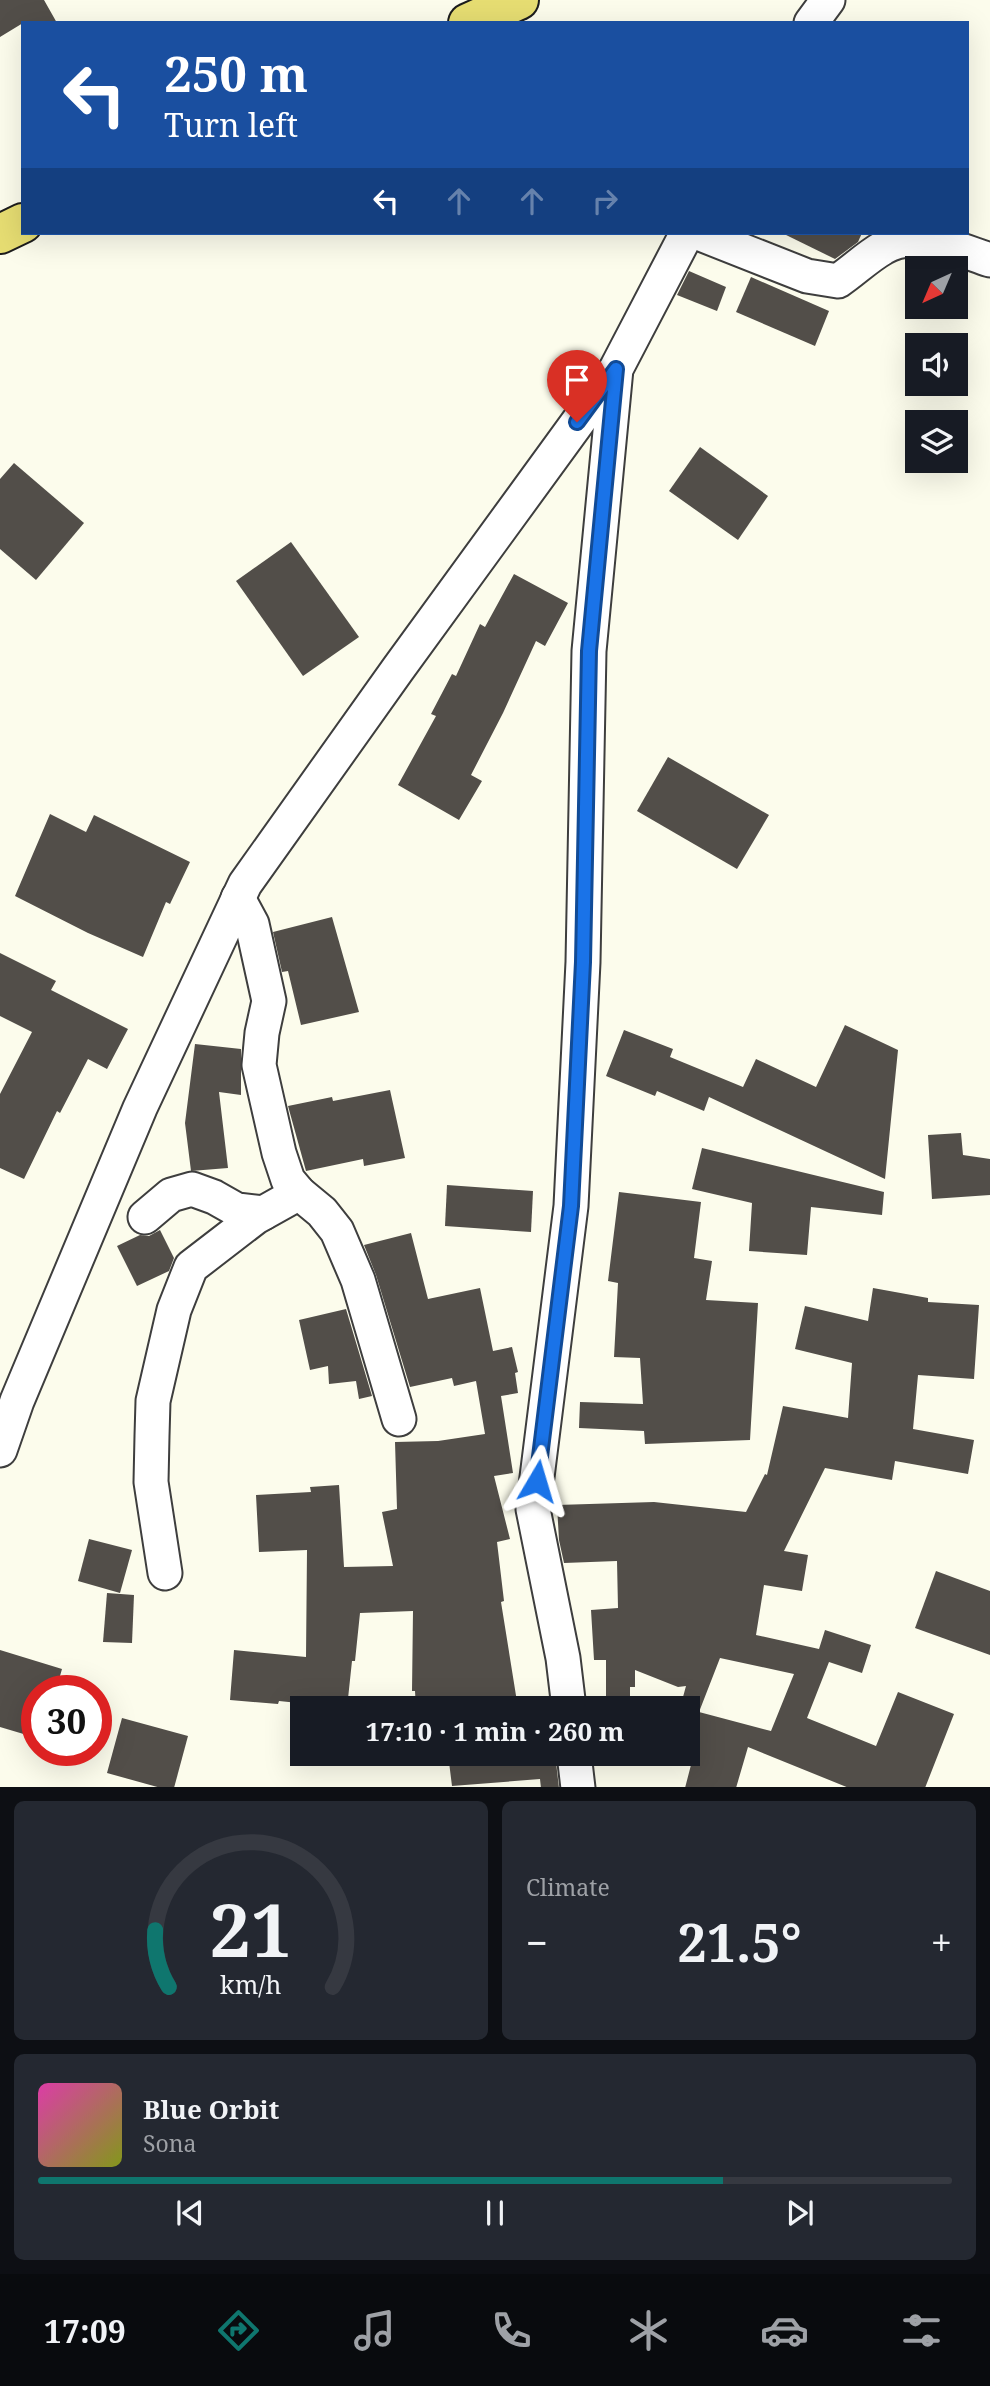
<!DOCTYPE html>
<html lang="en">
<head>
<meta charset="utf-8">
<style>
  :root { --surface:#171b24; --page:#242831; --text:#f1f3f6; --muted:#9ea1a6; --line:#363941; --accent:#0f766e }
  body { margin:0; font-family:"Noto Serif",serif; background:var(--page); color:var(--text); height:100vh; display:flex; flex-direction:column; font-size:26px; white-space:nowrap }
  * { box-sizing:border-box; margin:0 }
  p { font-size:23px; color:var(--muted) }
  .icon { flex:none; width:38px; height:38px; fill:none; stroke:currentColor; stroke-width:2; stroke-linecap:round; stroke-linejoin:round }
  .map { position:relative; height:1787px; overflow:hidden }
  .details { display:flex; flex-direction:column; gap:14px; padding:14px; background:#0d0f14; flex:1 }
  .details>* { flex:none }
  .banner { position:absolute; left:21px; top:21px; width:948px; height:214px; border-radius:0px; box-shadow:0 7px 28px #0002; background:#1a4fa0; color:#fff; overflow:hidden }
  .needle { width:46px; rotate:224deg }
  .buttons { position:absolute; left:905px; top:256px; display:grid; gap:14px }
  .buttons a { display:grid; place-items:center; width:63px; height:63px; border-radius:0px; background:var(--surface); box-shadow:0 7px 28px #0002; font-size:35px }
  .speed { position:absolute; left:21px; top:1675px; display:flex; gap:14px; font-size:35px; font-weight:700; text-align:center }
  .speed>* { display:grid; place-content:center; width:91px; height:91px; border-radius:50%; background:var(--surface); box-shadow:0 7px 28px #0002; line-height:1 }
  .speed .limit { border:10px solid #d22; background:#fff; color:#111 }
  .pin { position:absolute; display:grid; place-items:center; width:60px; height:60px; color:#fff; margin:-72px -30px; border-radius:50% 50% 50% 0; rotate:-45deg; box-shadow:0 0 7px #0007 }
  .pin .icon { rotate:45deg }
  .me { position:absolute; width:77px; margin:-38px; rotate:7deg; stroke-linejoin:round; filter:drop-shadow(0 0 5px #0008) }
  .turn { display:flex; align-items:center; gap:24px; height:147px; padding:0 28px; font-size:32px }
  .turn .icon { width:91px; height:91px; stroke-width:2.5 }
  .turn b { display:block; font-size:49px; line-height:60px }
  .lanes { display:flex; align-items:center; height:66px; padding:0 28px; background:#0003; justify-content:center; gap:35px; direction:ltr }
  .lanes .off { opacity:.35 }
  .big { font-size:52px; font-weight:700; line-height:1.1 }
  .details .card { flex:1; display:flex; flex-direction:column; justify-content:center; gap:10px; min-width:0; padding:0 24px; border-radius:10px; background:var(--page) }
  .details .dial { align-items:center; gap:0 }
  .dial svg { height:182px; overflow:visible; fill:none; stroke:var(--line); stroke-width:7; stroke-linecap:round; text-anchor:middle }
  .dial text { fill:var(--text); stroke:none }
  .song { display:flex; align-items:center; gap:21px }
  .cover { width:84px; height:84px; border-radius:10px; background:linear-gradient(135deg,hsl(320 70% 55%),hsl(70 70% 35%)) }
  .played { height:7px; border-radius:4px; background:linear-gradient(90deg,var(--accent) 75%,var(--line) 75%) }
  .keys { display:flex; justify-content:space-around; direction:ltr }
  .heat { display:flex; justify-content:space-between; align-items:center; font-size:38px; direction:ltr }
  .details .tiles { flex:1; display:grid; gap:14px; grid-template-columns:1fr 1fr }
  .card:last-child { grid-column:span 2 }
  .trip { position:absolute; left:290px; top:1696px; width:410px; height:70px; border-radius:0px; background:var(--surface); box-shadow:0 7px 28px #0002; font-weight:700; line-height:70px; text-align:center }
  .tab-bar { display:flex; height:112px; justify-content:space-around; align-items:center; background:#090b0e; color:var(--muted) }
  .tab-bar .icon { width:49px; height:49px }
  .tab-bar .active { color:var(--accent) }
  .tab-bar b { font-size:32px; color:var(--text) }
  .map>svg:first-child { display:block }
  .building { fill:#524e49; fill-rule:evenodd }
  .lines { fill:none; stroke-linecap:round; stroke-linejoin:round }
  .minor-casing { stroke:#3e3e3e; stroke-width:37 }
  .major-casing { stroke:#1c1c1c; stroke-width:42 }
  .minor { stroke:#fff; stroke-width:33 }
  .major { stroke:#e6dd72; stroke-width:38 }
  .route-casing { stroke:#114b97; stroke-width:18 }
  .route { stroke:#1a73e8; stroke-width:12 }
</style>
</head>
<body>
<div class="map">
<svg width="990" height="1788" viewBox="0 0 990 1788">
  <rect width="100%" height="100%" fill="#fcfcec"/>
  <!-- building -->
  <g class="building">
    <path d="M0,0H44L57,23H23L0,37Z"/>
    <path d="M782,233H862L858,242L835,259Z"/>
    <path d="M689,271L726,287L717,311L677,295Z"/>
    <path d="M751,277L829,311L815,346L736,312Z"/>
    <path d="M700,447L768,496L738,540L669,491Z"/>
    <path d="M14,463L84,523L36,580L0,549V479Z"/>
    <path d="M291,542L359,637L303,676L236,581Z"/>
    <path d="M514,574L568,603L545,646L536,641L503,713L471,775L482,781L459,820L398,785L436,716L431,714L452,674L456,676L480,624L485,627Z"/>
    <path d="M668,757L769,815L737,869L637,811Z"/>
    <path d="M50,814L86,832L94,815L190,862L170,904L166,902L143,957L88,933L15,896Z"/>
    <path d="M332,917L359,1012L301,1025L288,971L282,972L273,932Z"/>
    <path d="M0,953L56,981L51,990L128,1029L107,1069L88,1059L60,1113L57,1111L24,1179L0,1168V1094L32,1032L0,1016Z"/>
    <path d="M845,1025L898,1050L885,1179L709,1097L704,1111L657,1091L655,1096L606,1076L624,1030L673,1049L670,1057L743,1087L756,1059L816,1087Z"/>
    <path d="M195,1044L241,1049V1095L219,1092L228,1168L191,1171L185,1123Z"/>
    <path d="M390,1090L405,1158L364,1166L363,1159L306,1171L288,1106L332,1097L333,1101Z"/>
    <path d="M961,1133L963,1155L990,1159V1195L932,1199L928,1135Z"/>
    <path d="M702,1148L884,1192L882,1215L811,1207L807,1255L749,1251L752,1203L692,1189Z"/>
    <path d="M447,1185L533,1191L531,1232L445,1226Z"/>
    <path d="M619,1192L701,1202L694,1258L712,1261L706,1300L758,1303L750,1440L645,1444L644,1431L579,1428L580,1402L643,1404L640,1358L614,1357L618,1283L608,1281Z"/>
    <path d="M160,1230L174,1258L169,1271L137,1286L117,1246L140,1235L149,1236Z"/>
    <path d="M411,1233L428,1299L480,1288L493,1351L512,1347L518,1372L515,1373L518,1393L501,1396L513,1473L494,1476L510,1539L497,1542L504,1601L501,1602L518,1708H416L415,1691H412L413,1611L360,1613L355,1661H352L347,1708L279,1701L278,1704L230,1700L234,1650L306,1657L307,1550L259,1552L256,1495L311,1492L310,1487L339,1485L344,1567L393,1566L382,1512L397,1509L395,1442L438,1441L485,1434L476,1381L454,1386L452,1378L410,1387L376,1275L364,1245Z"/>
    <path d="M873,1288L928,1298V1302L979,1305L974,1379L918,1375L913,1429L974,1440L968,1474L895,1461L892,1480L825,1468L784,1551L808,1555L802,1591L764,1585L756,1635L819,1649L825,1630L871,1645L862,1673L829,1662L807,1718L876,1746L898,1692L954,1714L925,1788H849L748,1747L736,1788H685L698,1738L690,1736L688,1738V1708H680L686,1686L678,1687L635,1670V1687H630V1708H606V1660H594L591,1610L618,1608L617,1561L564,1563L559,1540L557,1505L654,1502L746,1512L765,1474L767,1475L783,1406L848,1418L852,1363L795,1349L805,1306L868,1321ZM720,1658L794,1674L771,1731L699,1712Z"/>
    <path d="M346,1309L372,1396L359,1399L356,1381L329,1384L328,1366L310,1370L299,1320Z"/>
    <path d="M89,1539L132,1550L120,1593L78,1581Z"/>
    <path d="M936,1571L990,1591V1655L915,1628Z"/>
    <path d="M107,1593L134,1595L132,1643L103,1642Z"/>
    <path d="M0,1650L62,1669L56,1690H37V1738L0,1727Z"/>
    <path d="M122,1718L188,1736L174,1788H161L107,1773Z"/>
    <path d="M538,1754H555L559,1788H541L540,1779L452,1786L449,1762Z"/>
  </g>
  <g class="lines">
    <defs>
      <g id="minor">
        <path d="M811,23L828,0"/>
        <path d="M698,233L807,276L838,281C853,271 867,257 883,248C914,228 959,250 990,260"/>
        <path d="M238,898L252,924L269,1001L262,1033L259,1065L279,1153L288,1180L299,1193L322,1212L337,1231L358,1280L399,1419"/>
        <path d="M145,1217L171,1195L192,1189L214,1197L237,1210L263,1213"/>
        <path d="M0,1450L17,1401L140,1108L245,884L398,669L615,371"/>
        <path d="M165,1573L151,1482L152,1436L153,1401L174,1310L191,1267L256,1217L299,1193"/>
        <path d="M569,1708L563,1658L533,1509L571,1206L583,962L589,651L616,369L687,233"/>
        <path d="M574,1754L578,1788"/>
      </g>
      <g id="major">
        <path d="M468,23L519,0"/>
        <path d="M0,234L23,223"/>
      </g>
    </defs>
    <!-- minor casing -->
    <use href="#minor" class="minor-casing"/>
    <!-- major casing -->
    <use href="#major" class="major-casing"/>
    <!-- minor -->
    <use href="#minor" class="minor"/>
    <!-- major -->
    <use href="#major" class="major"/>
  </g>
  <g class="lines">
    <defs>
      <path id="route" d="M537,1481L571,1206L583,962L589,651L616,369L577,422"/>
    </defs>
    <!-- route casing -->
    <use href="#route" class="route-casing"/>
    <!-- route -->
    <use href="#route" class="route"/>
  </g>
</svg>
<div class="buttons">
<a><svg class="needle" viewBox="-14 -14 28 28"><path d="M0-13l5 13h-10z" fill="#e53935"/><path d="M0 13l5-13h-10z" fill="#9ea1a6"/></svg></a>
<a><svg class="icon" aria-label="sound" viewBox="0 0 24 24"><path d="M4 9h4l5-4v14l-5-4H4zM17 9q2 3 0 6"/></svg></a>
<a><svg class="icon" aria-label="layers" viewBox="0 0 24 24"><path d="M12 4l9 5-9 5-9-5zM3 14l9 5 9-5"/></svg></a>
</div>
<div class="speed"><div class="limit">30</div></div>
<div class="pin" style="left:577px;top:422px;background:#d93025"><svg class="icon" aria-label="arrive" viewBox="0 0 24 24"><path d="M6 21V4h12l-3 4 3 4H6"/></svg></div>
<svg class="me" style="left:537px;top:1481px" viewBox="-20 -20 40 40"><path d="M0-17L14 15 0 8-14 15z" fill="#1a73e8" stroke="#fff" stroke-width="4"/></svg>
<div class="trip">17:10 · 1 min · 260 m</div>
<div class="banner">
<div class="turn"><svg class="icon" aria-label="left" viewBox="0 0 24 24"><path d="M17 20v-9H6M10 6l-5 5 5 5"/></svg><div><b>250 m</b>Turn left</div></div>
<div class="lanes"><svg class="icon" aria-label="left" viewBox="0 0 24 24"><path d="M17 20v-9H6M10 6l-5 5 5 5"/></svg><svg class="icon off" aria-label="ahead" viewBox="0 0 24 24"><path d="M12 20V5M6 11l6-6 6 6"/></svg><svg class="icon off" aria-label="ahead" viewBox="0 0 24 24"><path d="M12 20V5M6 11l6-6 6 6"/></svg><svg class="icon off" aria-label="right" viewBox="0 0 24 24"><path d="M7 20v-9h11M14 6l5 5-5 5"/></svg></div>
</div>
</div>
<section class="details">
<div class="tiles">
<div class="card dial"><svg viewBox="0 0 100 80">
<path d="M14 69A42 42 0 1 1 86 69"/>
<path d="M14 69A42 42 0 0 1 8 44" stroke="#0f766e"/>
<text x="50" y="56" font-size="32" font-weight="700">21</text>
<text x="50" y="72" font-size="11">km/h</text>
</svg></div>
<div class="card"><p>Climate</p>
<div class="heat"><a>−</a><b class="big">21.5°</b><a>+</a></div>
</div>
<div class="card">
<div class="song"><i class="cover"></i><div><b>Blue Orbit</b><p>Sona</p></div></div>
<div class="played"></div>
<div class="keys"><svg class="icon" aria-label="previous" viewBox="0 0 24 24"><path d="M18 5L8 12l10 7zM5 5v14"/></svg><svg class="icon" aria-label="pause" viewBox="0 0 24 24"><path d="M8 5v14M16 5v14"/></svg><svg class="icon" aria-label="next" viewBox="0 0 24 24"><path d="M6 5l10 7-10 7zM19 5v14"/></svg></div>
</div>
</div>
</section>
<nav class="tab-bar">
<b>17:09</b>
<svg class="icon active" aria-label="directions" viewBox="0 0 24 24"><path d="M12 3l9 9-9 9-9-9zM9 14v-3h6M13 9l2 2-2 2"/></svg>
<svg class="icon" aria-label="music" viewBox="0 0 24 24"><path d="M9 18V5l10-2v13"/><circle cx="6" cy="18" r="3"/><circle cx="16" cy="16" r="3"/></svg>
<svg class="icon" aria-label="phone" viewBox="0 0 24 24"><path d="M5 4h4l2 5-3 2q2 4 5 5l2-3 5 2v4C11 20 4 13 5 4z"/></svg>
<svg class="icon" aria-label="climate" viewBox="0 0 24 24"><path d="M12 3v18M4 7l16 10M4 17L20 7"/></svg>
<svg class="icon" aria-label="car" viewBox="0 0 24 24"><path d="M5 17H2v-5l4-1 3-4h7l3 4 3 1v5h-3M9 17h6M6 11h13"/><circle cx="7" cy="17" r="2"/><circle cx="17" cy="17" r="2"/></svg>
<svg class="icon" aria-label="filters" viewBox="0 0 24 24"><path d="M4 7h16M4 17h16"/><circle cx="9" cy="7" r="2"/><circle cx="15" cy="17" r="2"/></svg>
</nav>
</body>
</html>
